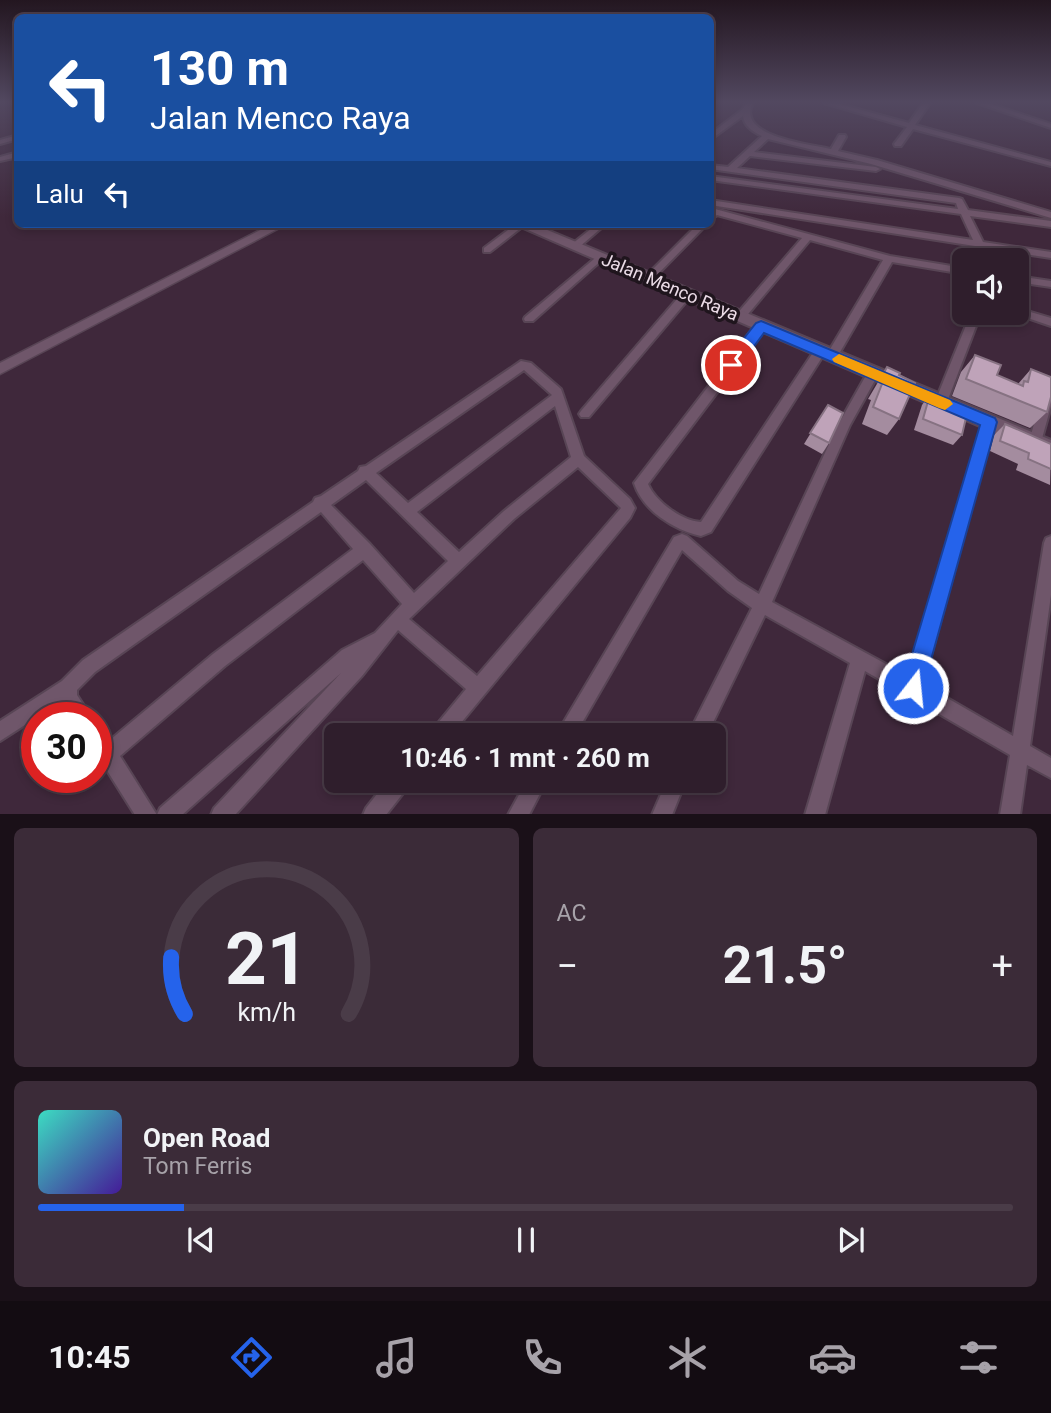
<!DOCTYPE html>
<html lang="id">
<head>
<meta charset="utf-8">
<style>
  :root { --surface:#2f1e2c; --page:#3b2b38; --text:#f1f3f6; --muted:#a7a2a9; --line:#4a3c48; --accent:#2563eb }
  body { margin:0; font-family:Roboto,sans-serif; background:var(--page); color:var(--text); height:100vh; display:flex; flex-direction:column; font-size:26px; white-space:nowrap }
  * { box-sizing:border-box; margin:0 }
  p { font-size:23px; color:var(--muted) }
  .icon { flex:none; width:38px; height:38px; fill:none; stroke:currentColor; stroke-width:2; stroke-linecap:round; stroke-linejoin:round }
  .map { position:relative; height:814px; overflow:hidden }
  .panel { display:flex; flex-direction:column; gap:14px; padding:14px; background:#1a1018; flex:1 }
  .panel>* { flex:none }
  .banner { position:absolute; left:14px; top:14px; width:700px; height:214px; border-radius:10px; box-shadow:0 4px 10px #0003,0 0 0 2px var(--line); background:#1a4fa0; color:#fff; overflow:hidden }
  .fabs { position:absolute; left:952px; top:248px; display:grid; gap:14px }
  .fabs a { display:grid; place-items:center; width:77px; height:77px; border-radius:10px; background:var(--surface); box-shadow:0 4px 10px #0003,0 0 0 2px var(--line); font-size:35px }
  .speed { position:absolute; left:21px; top:702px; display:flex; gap:14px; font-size:35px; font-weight:700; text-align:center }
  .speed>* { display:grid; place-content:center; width:91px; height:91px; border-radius:50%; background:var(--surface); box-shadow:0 4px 10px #0003,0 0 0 2px var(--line); line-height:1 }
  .speed .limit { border:10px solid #d22; background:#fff; color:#111 }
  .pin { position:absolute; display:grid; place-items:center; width:60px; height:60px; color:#fff; margin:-30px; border:4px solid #fff; border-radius:50%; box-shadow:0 2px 7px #0007 }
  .me { position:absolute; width:77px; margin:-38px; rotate:16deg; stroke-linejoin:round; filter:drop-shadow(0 0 5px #0008) }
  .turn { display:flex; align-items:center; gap:24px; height:147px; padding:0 21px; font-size:32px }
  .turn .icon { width:91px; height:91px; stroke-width:2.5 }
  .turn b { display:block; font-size:49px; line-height:60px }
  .then { display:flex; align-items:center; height:66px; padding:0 21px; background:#0003; gap:14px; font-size:26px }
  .big { font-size:52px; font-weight:700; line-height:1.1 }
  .panel .widget { flex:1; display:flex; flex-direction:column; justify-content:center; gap:10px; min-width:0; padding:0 24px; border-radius:10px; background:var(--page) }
  .panel .dial { align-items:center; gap:0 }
  .dial svg { height:182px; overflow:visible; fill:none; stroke:var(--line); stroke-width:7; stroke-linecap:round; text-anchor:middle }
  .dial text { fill:var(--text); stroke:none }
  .song { display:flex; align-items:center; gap:21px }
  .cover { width:84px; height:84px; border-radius:10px; background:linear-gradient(135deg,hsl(170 70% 55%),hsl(260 70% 35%)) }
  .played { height:7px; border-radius:4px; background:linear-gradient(90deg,var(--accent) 15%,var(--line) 15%) }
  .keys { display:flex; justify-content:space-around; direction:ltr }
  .heat { display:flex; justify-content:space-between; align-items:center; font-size:38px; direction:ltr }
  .panel .tiles { flex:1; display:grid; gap:14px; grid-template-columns:1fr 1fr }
  .widget:last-child { grid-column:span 2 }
  .trip { position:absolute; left:324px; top:723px; width:402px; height:70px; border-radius:10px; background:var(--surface); box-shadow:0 4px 10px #0003,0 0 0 2px var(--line); font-weight:700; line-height:70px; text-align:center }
  .tabs { display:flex; height:112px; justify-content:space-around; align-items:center; background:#130c12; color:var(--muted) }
  .tabs .icon { width:49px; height:49px }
  .tabs .on { color:var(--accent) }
  .tabs b { font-size:32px; color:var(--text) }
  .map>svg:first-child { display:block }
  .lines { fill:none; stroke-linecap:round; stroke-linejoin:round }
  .minor-casing { stroke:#584555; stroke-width:4 }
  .tertiary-casing { stroke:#584555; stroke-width:3 }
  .secondary-casing { stroke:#584555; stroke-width:4 }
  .minor { fill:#6f566a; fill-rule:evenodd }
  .tertiary { fill:#6f566a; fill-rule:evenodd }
  .secondary { fill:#6f566a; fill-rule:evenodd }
  .wall { fill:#a48c9f }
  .building { fill:#bfa3b9; stroke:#867282; stroke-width:2 }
  .route { fill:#2563eb; stroke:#184099; stroke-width:2 }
  .slow { fill:#f59e0b }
  .labels { text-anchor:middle; stroke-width:7; stroke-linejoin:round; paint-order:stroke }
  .street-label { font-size:18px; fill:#ebdce7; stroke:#1f151d }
</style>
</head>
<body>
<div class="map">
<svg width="1051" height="815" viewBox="0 0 1051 815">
  <rect width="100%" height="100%" fill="#3f283b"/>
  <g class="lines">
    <defs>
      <g id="minor">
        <path d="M746,103H753C735,137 811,144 831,149L839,135H845L846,137L838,151L877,160L1051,212V218L871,164L768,139L754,152L876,167L880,169L876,171L750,156L737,168L959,198L962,199L968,210L1051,221V227L970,216L983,242L1051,252V258L985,248L992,261H982L975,246L710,205V200L973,240L961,214L710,180V176L958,209L956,203L710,169V165L728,167L762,136C753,132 744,126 743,116L710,140V134L743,109Z"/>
        <path d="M824,103H836L909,123L923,103H930L915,125L1051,162V166L913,129L901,146H895L894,144L907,127Z"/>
        <path d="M977,103H988L1051,124V128Z"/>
        <path d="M18,135V139L0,144V140Z"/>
        <path d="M18,152V157L0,161V157Z"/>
        <path d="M715,209L890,256L964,268V274L892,262L836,359L832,360L826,356L883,260L810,240L744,319H736L735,317L736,315L802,238L717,215L710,220V212Z"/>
        <path d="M516,224H526L490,252H484V248Z"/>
        <path d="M597,224H606L578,248H572V244Z"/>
        <path d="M698,224H707L652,280H646V276Z"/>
        <path d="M600,254L605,257L603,259L533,321H525L524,319L525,317Z"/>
        <path d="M1017,276L1051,281V287L1017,282Z"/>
        <path d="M687,291L692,294L691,296L589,417H581L579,414L581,411L683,292Z"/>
        <path d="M1017,308L1051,318V326L1013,313H1017Z"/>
        <path d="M971,313H981L947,402L941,407L937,405L935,402Z"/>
        <path d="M761,322L765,323L766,326L765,329L648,484C656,502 682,521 701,522L816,348H824L826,351L711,532L701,536C674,530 643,511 634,483L757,323Z"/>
        <path d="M521,361L531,363L561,389L584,456L630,499L635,508L630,518L451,735H430L433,729L466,689L398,630L362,676L235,815H211L214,808L341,673L182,815H157L160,808L342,650L375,633L402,604L363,560L225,666L120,756L157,815H135L96,753V727L102,730L110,740L213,654L353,549L321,512L95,672L77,690V695L92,718H72L62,701L0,741V721L62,681L83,660L313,502L315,498L321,496L358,471L360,467L366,466ZM524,370L552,395L408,503L376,473ZM555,406L571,457L504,511L459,552L417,512ZM578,467L621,508L477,676L409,619L514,519ZM366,480L448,561L414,593L370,544L331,505Z"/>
        <path d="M873,369L879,373L850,425L772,602L908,676L983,422L985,419H993L995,422L923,684L1013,736L1044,543L1046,538L1051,536V595L1030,746L1051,758V778L1027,765L1020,815H1000L1010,755L865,671L825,815H805L850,663L765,615L707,735H688L752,608L728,591L682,550L575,735H556L674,537L682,534L687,536L738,581L759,594L838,425L869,370Z"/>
        <path d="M1051,380V406L1041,442L1040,446H1030L1029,442L1045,384Z"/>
        <path d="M388,780H410L408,787L386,815H363L366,808Z"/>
        <path d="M527,780H547L529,815H508Z"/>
        <path d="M667,780H686L672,815H652Z"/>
      </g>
      <path id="tertiary" d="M272,224H287L0,374V363Z"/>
      <path id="secondary" d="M514,224H533L1051,440V457Z"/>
    </defs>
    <!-- minor casing -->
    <use href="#minor" class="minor-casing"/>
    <!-- tertiary casing -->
    <use href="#tertiary" class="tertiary-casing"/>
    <!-- secondary casing -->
    <use href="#secondary" class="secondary-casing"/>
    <!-- minor -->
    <use href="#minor" class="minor"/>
    <!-- tertiary -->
    <use href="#tertiary" class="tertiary"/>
    <!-- secondary -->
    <use href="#secondary" class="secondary"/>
  </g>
  <!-- wall -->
  <g class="wall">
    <path d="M975,355L997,375L1018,384L1031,369L1047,412L1030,428L952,396L961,372Z"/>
    <path d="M887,367L899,375V419L887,435L862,424L871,400L868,399Z"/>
    <path d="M930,394L962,435L953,445L914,430L922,405Z"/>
    <path d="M828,405L829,443L822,454L804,444Z"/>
    <path d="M1005,424L1051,444L1050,485L1016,470L1018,464L990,451L994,435Z"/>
  </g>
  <!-- building -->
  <g class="building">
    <path d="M975,355L1001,365L997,375L1023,386L1024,381L1028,382L1031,369L1051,377V397L1047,412L966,379Z"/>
    <path d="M887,367L900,373L899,375L915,383L899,419L873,407L882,384L879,382Z"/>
    <path d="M930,394L968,409L962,435L923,419Z"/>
    <path d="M828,405L843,413L829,443L810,433Z"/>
    <path d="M1005,424L1051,444V469L1028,459L1029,453L1000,441Z"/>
  </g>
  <!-- sky -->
  <linearGradient id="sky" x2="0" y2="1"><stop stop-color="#231620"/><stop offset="0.47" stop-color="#524860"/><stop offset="1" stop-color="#524860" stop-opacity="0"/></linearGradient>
  <rect width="1051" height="217" fill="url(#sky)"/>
  <!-- route -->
  <path class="route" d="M761,321L995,418L997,422L921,696L913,699L905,696L902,688L980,425L764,333L737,369H726L724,365L726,361L756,323Z"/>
  <!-- slow -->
  <path class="slow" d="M839,354L950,400L953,404L945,410L939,408L834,362L832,359Z"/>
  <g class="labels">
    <!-- street labels -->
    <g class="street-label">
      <text transform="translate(670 287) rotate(23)" y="6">Jalan Menco Raya</text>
    </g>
  </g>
</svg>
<div class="fabs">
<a><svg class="icon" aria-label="sound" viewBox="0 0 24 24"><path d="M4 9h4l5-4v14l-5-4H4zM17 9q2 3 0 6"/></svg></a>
</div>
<div class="speed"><div class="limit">30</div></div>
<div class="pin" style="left:731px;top:365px;background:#d93025"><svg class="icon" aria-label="arrive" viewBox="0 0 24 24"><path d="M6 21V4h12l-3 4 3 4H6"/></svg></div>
<svg class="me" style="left:913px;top:688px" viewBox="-20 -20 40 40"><circle r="17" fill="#2563eb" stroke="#fff" stroke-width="3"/><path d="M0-11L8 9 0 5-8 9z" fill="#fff"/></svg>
<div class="trip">10:46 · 1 mnt · 260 m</div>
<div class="banner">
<div class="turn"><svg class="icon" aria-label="left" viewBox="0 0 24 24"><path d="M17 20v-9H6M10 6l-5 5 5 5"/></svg><div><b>130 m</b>Jalan Menco Raya</div></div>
<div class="then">Lalu<svg class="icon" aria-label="left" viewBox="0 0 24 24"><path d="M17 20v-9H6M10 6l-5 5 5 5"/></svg></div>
</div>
</div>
<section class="panel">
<div class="tiles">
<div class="widget dial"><svg viewBox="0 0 100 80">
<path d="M14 69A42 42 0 1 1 86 69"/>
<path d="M14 69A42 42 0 0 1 8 44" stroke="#2563eb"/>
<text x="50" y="56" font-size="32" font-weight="700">21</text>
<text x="50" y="72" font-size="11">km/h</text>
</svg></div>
<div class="widget"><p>AC</p>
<div class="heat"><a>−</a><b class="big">21.5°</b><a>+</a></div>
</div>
<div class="widget">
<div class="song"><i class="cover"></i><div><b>Open Road</b><p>Tom Ferris</p></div></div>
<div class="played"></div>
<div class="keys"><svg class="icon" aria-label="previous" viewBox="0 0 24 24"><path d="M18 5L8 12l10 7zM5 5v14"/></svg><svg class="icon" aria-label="pause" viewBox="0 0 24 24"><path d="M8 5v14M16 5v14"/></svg><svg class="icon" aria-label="next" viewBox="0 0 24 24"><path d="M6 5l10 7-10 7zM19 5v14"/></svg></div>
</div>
</div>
</section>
<nav class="tabs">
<b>10:45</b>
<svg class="icon on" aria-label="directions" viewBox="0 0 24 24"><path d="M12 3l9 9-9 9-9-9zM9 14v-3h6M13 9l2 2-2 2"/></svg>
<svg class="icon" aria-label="music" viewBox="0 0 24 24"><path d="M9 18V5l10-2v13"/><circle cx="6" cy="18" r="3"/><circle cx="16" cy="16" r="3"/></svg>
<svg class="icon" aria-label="phone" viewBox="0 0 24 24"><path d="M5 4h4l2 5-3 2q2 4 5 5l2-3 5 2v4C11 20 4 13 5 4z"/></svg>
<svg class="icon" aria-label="climate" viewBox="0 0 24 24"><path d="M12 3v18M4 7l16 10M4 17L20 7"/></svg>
<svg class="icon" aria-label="car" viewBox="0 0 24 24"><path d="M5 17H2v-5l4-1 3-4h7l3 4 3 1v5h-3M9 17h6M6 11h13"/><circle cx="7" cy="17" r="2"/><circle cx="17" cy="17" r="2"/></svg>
<svg class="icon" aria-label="filters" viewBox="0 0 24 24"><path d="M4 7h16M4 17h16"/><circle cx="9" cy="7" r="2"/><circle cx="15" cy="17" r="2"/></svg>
</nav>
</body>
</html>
